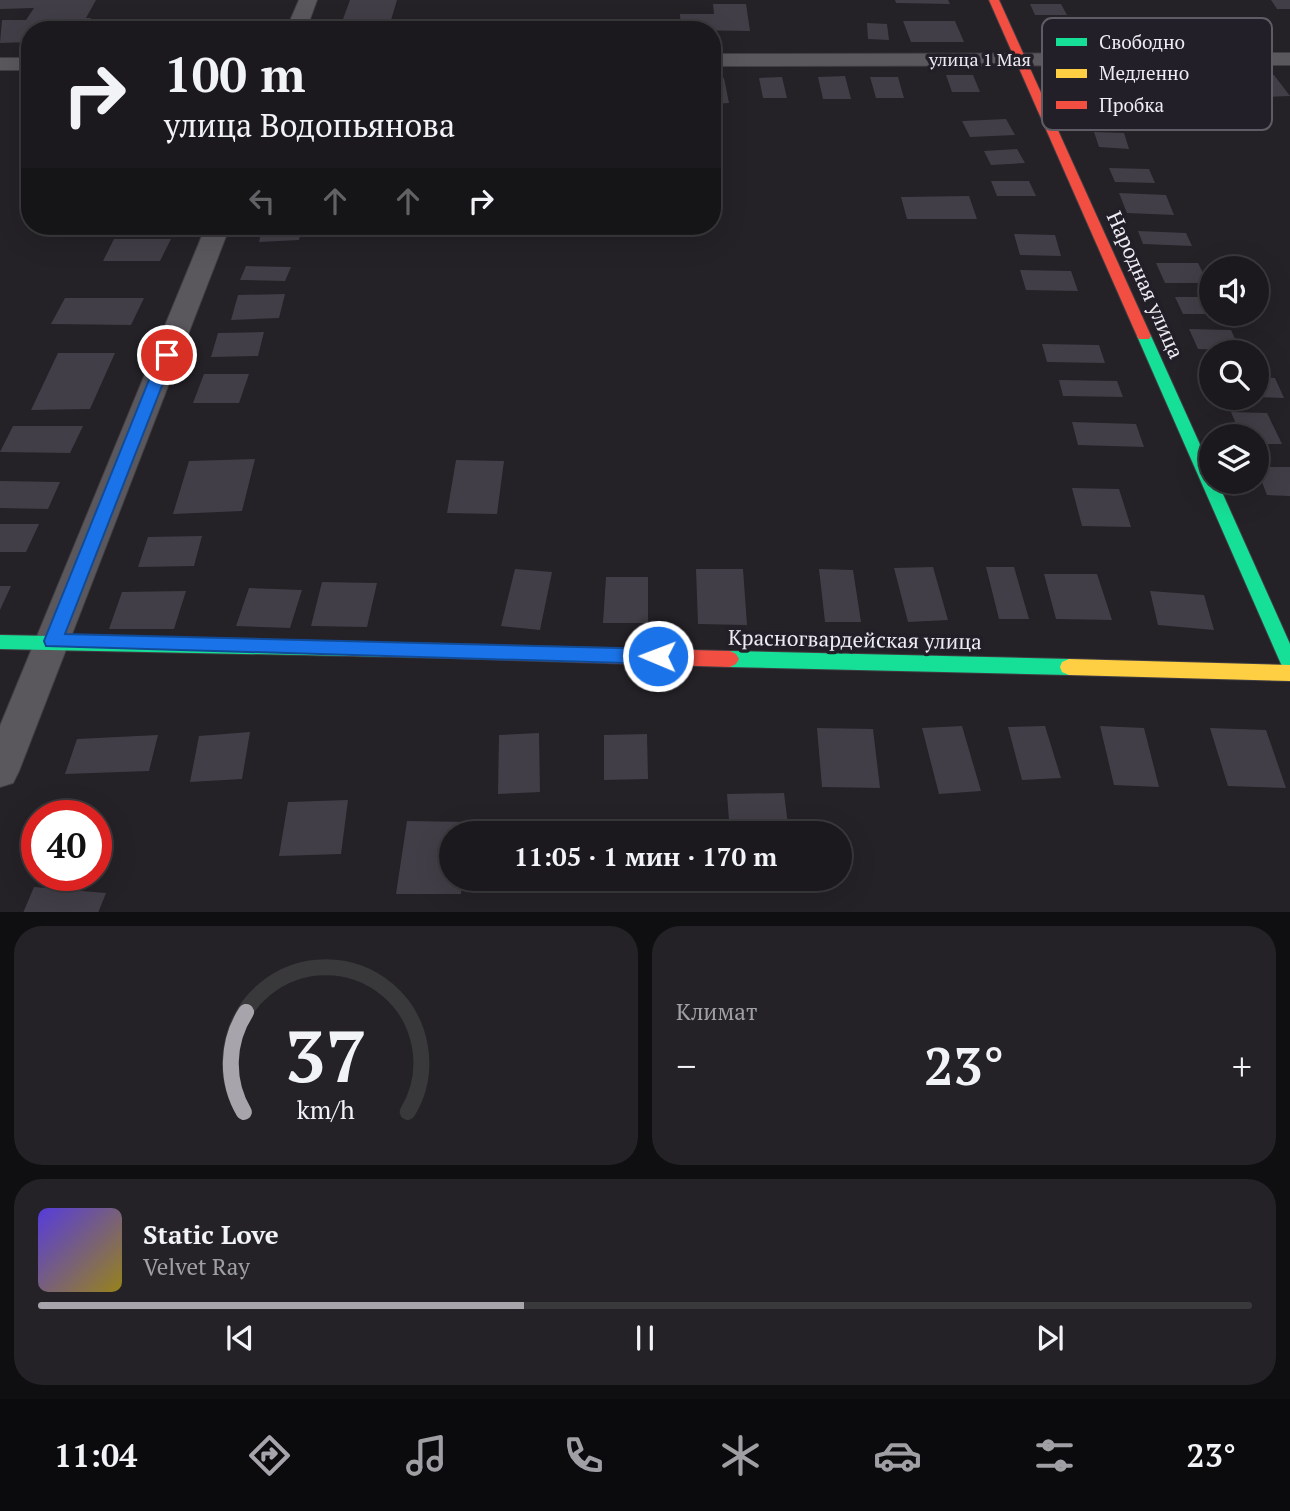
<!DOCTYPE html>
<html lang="ru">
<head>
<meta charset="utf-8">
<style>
  :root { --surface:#1b191d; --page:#242226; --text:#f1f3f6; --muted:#a0a0a4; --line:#39383b; --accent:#a7a4ab }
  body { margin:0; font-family:"PT Serif",serif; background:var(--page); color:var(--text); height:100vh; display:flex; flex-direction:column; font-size:26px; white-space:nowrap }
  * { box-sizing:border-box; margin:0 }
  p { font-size:23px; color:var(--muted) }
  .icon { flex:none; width:38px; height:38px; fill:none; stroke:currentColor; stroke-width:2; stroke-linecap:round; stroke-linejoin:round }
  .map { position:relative; height:912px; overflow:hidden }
  .sheet { display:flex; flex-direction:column; gap:14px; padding:14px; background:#0f0e10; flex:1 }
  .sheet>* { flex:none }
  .top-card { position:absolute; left:21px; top:21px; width:700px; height:214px; border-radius:28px; box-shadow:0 7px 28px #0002,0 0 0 2px var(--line); background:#1b191d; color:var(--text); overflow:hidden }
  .controls { position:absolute; left:1199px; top:256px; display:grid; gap:14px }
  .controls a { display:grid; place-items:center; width:70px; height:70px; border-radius:50%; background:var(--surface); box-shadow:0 7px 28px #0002,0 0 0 2px var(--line); font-size:35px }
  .speed { position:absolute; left:21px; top:800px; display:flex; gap:14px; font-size:35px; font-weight:700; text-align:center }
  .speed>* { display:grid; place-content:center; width:91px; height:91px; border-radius:50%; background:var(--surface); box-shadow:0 7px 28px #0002,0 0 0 2px var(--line); line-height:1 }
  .speed .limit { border:10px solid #d22; background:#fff; color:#111 }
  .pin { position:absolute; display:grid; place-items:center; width:60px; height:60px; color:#fff; margin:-30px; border:4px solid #fff; border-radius:50%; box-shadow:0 2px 7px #0007 }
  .me { position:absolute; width:77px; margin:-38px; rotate:271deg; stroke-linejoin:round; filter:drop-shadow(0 0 5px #0008) }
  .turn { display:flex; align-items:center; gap:24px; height:147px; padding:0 28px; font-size:32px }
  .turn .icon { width:91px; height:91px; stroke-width:2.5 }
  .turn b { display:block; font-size:49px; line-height:60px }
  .lanes { display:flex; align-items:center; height:66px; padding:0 28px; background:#0003; justify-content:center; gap:35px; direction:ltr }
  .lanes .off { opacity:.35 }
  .big { font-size:52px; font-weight:700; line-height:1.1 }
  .sheet .widget { flex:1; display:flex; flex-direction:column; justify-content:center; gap:10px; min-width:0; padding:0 24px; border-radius:28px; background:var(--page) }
  .sheet .dial { align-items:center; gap:0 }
  .dial svg { height:182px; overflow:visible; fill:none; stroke:var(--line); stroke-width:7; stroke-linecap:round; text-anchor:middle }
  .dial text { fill:var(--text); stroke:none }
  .song { display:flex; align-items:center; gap:21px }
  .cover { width:84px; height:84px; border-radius:10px; background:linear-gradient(135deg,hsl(250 70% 55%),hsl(50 70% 35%)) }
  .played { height:7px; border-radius:4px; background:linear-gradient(90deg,var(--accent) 40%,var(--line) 40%) }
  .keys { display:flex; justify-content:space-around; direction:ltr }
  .heat { display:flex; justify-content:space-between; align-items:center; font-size:38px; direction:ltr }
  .sheet .tiles { flex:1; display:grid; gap:14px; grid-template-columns:1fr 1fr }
  .widget:last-child { grid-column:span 2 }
  .trip { position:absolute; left:439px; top:821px; width:413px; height:70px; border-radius:35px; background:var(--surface); box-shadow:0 7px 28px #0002,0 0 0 2px var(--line); font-weight:700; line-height:70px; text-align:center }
  .tab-bar { display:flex; height:112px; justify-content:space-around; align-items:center; background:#0b0a0c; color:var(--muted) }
  .tab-bar .icon { width:49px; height:49px }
  .tab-bar .selected { color:var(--accent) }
  .tab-bar b { font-size:32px; color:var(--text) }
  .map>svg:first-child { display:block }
  .building { fill:#423e47 }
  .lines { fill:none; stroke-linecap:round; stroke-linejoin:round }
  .street-casing { stroke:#403e43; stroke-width:2 }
  .fast-casing { stroke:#403e43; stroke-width:2 }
  .slow-casing { stroke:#403e43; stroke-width:2 }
  .jam-casing { stroke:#403e43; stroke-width:2 }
  .street { fill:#5a585d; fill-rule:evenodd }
  .fast { fill:#16e098; fill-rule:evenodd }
  .slow { fill:#ffcf43; fill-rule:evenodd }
  .jam { fill:#f24e42; fill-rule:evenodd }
  .route { fill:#1a73e8; stroke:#114b97; stroke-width:2 }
  .labels { text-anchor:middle; stroke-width:7; stroke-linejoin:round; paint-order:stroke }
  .far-street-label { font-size:18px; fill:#eeebf2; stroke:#231f29 }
  .street-label { font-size:21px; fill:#eeebf2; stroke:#231f29 }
  .key { fill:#231f29; stroke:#605c65; stroke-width:2 }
  .key-label { font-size:19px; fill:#eeebf2 }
</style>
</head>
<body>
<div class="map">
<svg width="1290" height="913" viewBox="0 0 1290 913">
  <rect width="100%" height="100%" fill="#242127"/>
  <!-- building -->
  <g class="building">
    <path d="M0,0H96L86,18H91L84,30H30V42L0,43L2,20H26L34,8L0,9Z"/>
    <path d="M350,0H397L388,30H339Z"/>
    <path d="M895,0H948L950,4L896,3Z"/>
    <path d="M1271,0H1290V9H1277Z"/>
    <path d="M713,4H746L750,31L681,30L680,14H714Z"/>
    <path d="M1030,4H1061L1067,15H1035Z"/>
    <path d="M903,21H955L964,42H911Z"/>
    <rect x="612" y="22" width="38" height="8"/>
    <path d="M867,23L887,24L889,40L868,39Z"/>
    <path d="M452,26H484L483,30H451Z"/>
    <path d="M1041,30H1078L1083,41L1045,40Z"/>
    <path d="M946,75H973L980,92H952Z"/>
    <path d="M1242,75H1274L1290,96L1258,97Z"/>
    <path d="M845,76L851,99H823L818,77Z"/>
    <path d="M782,77L787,98H763L759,78Z"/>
    <path d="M870,77H898L904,98H876Z"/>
    <path d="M712,78H724L729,103L712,104Z"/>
    <path d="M1006,119L1015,135L970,137L962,121Z"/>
    <path d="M1094,132L1124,133L1129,149L1099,147Z"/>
    <path d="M1017,149L1025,163L991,165L984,151Z"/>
    <path d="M1109,168L1149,169L1155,183L1115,182Z"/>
    <path d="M991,181H1029L1036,196H997Z"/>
    <path d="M1119,193L1166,195L1174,215L1127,213Z"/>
    <path d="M969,196L977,219H907L901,197Z"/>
    <path d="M263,226H302L299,240L259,242Z"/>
    <path d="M1138,231L1186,233L1192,246L1143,244Z"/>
    <path d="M1014,234L1055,235L1061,256L1020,255Z"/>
    <path d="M114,239H171L160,261H103Z"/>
    <path d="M1156,263H1198L1208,283H1165Z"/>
    <path d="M246,266L291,267L285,281L240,280Z"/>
    <path d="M1020,270L1071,271L1078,291L1026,290Z"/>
    <path d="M285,294L279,318L231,320L238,295Z"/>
    <path d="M1175,297H1207L1211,314H1183Z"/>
    <path d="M65,298H144L131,325L51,324Z"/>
    <path d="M1189,329L1231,330L1240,350L1198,349Z"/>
    <path d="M264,332L258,356L211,357L218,333Z"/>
    <path d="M1042,344L1099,345L1105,363L1047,362Z"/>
    <path d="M58,353H115L90,409L31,410Z"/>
    <path d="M204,374H249L239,403H193Z"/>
    <path d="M1256,377L1275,378L1284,398L1256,397Z"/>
    <path d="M1059,380L1117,381L1123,397L1063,396Z"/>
    <path d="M1231,412L1267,413L1282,444H1256V436H1241Z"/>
    <path d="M1072,422L1136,424L1144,447L1078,445Z"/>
    <path d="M13,426H83L70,453L0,452Z"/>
    <path d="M255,459L242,511L173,514L189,461Z"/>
    <path d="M456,460L504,461L497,514L447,513Z"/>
    <path d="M1256,467H1290V496L1267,495Z"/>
    <path d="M0,481L60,482L48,509L0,508Z"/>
    <path d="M1072,488L1119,489L1131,527L1082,526Z"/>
    <path d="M0,524H39L26,552H0Z"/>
    <path d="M202,536L194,566L138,567L148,537Z"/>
    <path d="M933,567L948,620L908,622L894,568Z"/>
    <path d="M986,567H1014L1029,619H999Z"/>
    <path d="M515,569L552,572L540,630L501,626Z"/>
    <path d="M696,569H743L747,625L698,624Z"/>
    <path d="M819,569L853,570L861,622H825Z"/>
    <path d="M1044,574H1097L1112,620L1056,619Z"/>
    <path d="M606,577H648V623H603Z"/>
    <path d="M322,582L377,583L367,627L311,626Z"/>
    <path d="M0,586H11L0,610Z"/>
    <path d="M249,588L302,590L290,628L236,626Z"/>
    <path d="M186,591L174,629H109L122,592Z"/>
    <path d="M1150,591L1204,595L1214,630L1158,625Z"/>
    <path d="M962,726L981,791L939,794L922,728Z"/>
    <path d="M1045,726L1061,778L1022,780L1008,727Z"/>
    <path d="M1100,726L1144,728L1159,787L1114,785Z"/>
    <path d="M817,728L873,729L880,788L822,787Z"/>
    <path d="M1210,728L1266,730L1286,788L1228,786Z"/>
    <path d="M250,732L242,779L190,782L199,736Z"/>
    <path d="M539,733L540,792L498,794L499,735Z"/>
    <path d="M647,734L648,779L604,780V735Z"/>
    <path d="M158,735L149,771L65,774L77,739Z"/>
    <path d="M784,793L789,833H730L727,794Z"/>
    <path d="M348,800L341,854L279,856L288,802Z"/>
    <path d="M407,821L468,822L467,833H452V878H462L461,894H396Z"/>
    <path d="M34,887L106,893L98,913H23Z"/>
  </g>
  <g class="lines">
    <defs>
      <g id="street">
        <path d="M299,0H317L306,30H286Z"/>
        <path d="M1290,53V65L712,66V54Z"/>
        <rect x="0" y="58" width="30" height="12"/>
        <path d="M206,226H230L19,771L13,783L0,787V726Z"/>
      </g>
      <g id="fast">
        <path d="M1144,331L1151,336L1211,469V481H1217L1290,644V672L1284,669L1281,664L1137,336Z"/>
        <path d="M0,635L449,644L455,646L458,651L455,656L449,658L0,649Z"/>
        <path d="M730,651L1069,659L1076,662L1078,667L1076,672L1069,675L730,667L724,664L721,659L724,654Z"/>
      </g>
      <path id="slow" d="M1069,659L1290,665V681L1069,675L1062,672L1060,667L1062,662Z"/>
      <g id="jam">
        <path d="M989,0H999L1151,336L1149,339H1139L1137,336Z"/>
        <path d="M449,644L730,651L736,654L739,659L736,664L730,667L449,658L443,656L440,651L443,646Z"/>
      </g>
    </defs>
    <!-- street casing -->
    <use href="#street" class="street-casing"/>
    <!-- fast casing -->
    <use href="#fast" class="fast-casing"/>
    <!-- slow casing -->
    <use href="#slow" class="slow-casing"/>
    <!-- jam casing -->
    <use href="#jam" class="jam-casing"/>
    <!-- street -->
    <use href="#street" class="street"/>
    <!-- fast -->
    <use href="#fast" class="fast"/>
    <!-- slow -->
    <use href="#slow" class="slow"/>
    <!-- jam -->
    <use href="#jam" class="jam"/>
  </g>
  <!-- route -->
  <path class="route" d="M167,351L174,355L65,634L658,649L664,651L667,656L664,662L658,664L46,646L44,641L159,355Z"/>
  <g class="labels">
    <!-- far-street labels -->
    <g class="far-street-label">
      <text x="980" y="66">улица 1 Мая</text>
    </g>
    <!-- street labels -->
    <g class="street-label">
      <text transform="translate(1145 285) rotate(66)" y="7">Народная улица</text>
      <text transform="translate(855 640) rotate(1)" y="7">Красногвардейская улица</text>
    </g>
  </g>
  <!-- legend -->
  <rect x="1042" y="18" width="230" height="112" rx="10" class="key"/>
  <rect x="1056" y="38" width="31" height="8" fill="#16e098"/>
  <rect x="1056" y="69" width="31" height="9" fill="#ffcf43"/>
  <rect x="1056" y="101" width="31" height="8" fill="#f24e42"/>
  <g class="key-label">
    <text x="1099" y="49">Свободно</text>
    <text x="1099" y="80">Медленно</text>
    <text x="1099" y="112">Пробка</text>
  </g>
</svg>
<div class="controls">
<a><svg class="icon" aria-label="sound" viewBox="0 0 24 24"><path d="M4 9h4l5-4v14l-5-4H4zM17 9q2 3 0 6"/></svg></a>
<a><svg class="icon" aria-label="search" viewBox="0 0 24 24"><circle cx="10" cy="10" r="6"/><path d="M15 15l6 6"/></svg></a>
<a><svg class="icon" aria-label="layers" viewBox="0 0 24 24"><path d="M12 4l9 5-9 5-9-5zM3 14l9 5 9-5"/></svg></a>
</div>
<div class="speed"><div class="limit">40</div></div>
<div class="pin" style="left:167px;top:355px;background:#d93025"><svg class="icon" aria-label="arrive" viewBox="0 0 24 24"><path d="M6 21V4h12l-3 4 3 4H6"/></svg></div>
<svg class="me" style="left:658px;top:656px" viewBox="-20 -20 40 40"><circle r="17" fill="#1a73e8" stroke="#fff" stroke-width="3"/><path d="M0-11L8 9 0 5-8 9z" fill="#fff"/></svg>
<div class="trip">11:05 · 1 мин · 170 m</div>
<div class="top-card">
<div class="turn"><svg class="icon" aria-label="right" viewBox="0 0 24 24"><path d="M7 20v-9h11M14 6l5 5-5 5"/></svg><div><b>100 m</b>улица Водопьянова</div></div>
<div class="lanes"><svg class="icon off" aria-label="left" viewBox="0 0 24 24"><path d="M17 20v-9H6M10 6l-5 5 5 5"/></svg><svg class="icon off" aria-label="ahead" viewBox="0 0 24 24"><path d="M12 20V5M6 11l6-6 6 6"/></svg><svg class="icon off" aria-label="ahead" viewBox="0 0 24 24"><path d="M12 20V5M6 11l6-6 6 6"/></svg><svg class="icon" aria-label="right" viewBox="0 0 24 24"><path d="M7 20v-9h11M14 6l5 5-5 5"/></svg></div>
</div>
</div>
<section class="sheet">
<div class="tiles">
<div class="widget dial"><svg viewBox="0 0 100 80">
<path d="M14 69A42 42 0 1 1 86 69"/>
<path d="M14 69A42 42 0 0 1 15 25" stroke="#a7a4ab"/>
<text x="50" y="56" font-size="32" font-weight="700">37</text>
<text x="50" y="72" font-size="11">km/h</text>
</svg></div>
<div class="widget"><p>Климат</p>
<div class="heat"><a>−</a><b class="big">23°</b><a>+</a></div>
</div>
<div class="widget">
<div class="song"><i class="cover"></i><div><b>Static Love</b><p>Velvet Ray</p></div></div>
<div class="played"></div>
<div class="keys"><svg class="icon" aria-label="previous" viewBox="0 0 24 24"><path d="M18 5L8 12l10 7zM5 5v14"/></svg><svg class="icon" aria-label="pause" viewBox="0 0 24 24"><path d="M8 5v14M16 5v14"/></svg><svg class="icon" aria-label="next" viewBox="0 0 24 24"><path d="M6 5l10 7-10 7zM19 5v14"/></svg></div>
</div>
</div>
</section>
<nav class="tab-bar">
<b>11:04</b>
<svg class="icon selected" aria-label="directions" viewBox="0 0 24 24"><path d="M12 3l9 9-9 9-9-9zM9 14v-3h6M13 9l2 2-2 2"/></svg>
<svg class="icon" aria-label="music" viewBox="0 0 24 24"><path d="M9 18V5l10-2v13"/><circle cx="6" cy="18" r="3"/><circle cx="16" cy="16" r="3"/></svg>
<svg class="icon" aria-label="phone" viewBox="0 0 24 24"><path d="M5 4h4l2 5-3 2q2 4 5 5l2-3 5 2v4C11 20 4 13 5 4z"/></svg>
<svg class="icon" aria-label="climate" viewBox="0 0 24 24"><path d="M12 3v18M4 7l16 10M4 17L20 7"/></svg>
<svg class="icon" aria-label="car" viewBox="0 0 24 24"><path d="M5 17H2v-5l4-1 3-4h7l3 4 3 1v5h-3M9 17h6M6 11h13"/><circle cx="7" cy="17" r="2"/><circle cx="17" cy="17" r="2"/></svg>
<svg class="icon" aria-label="filters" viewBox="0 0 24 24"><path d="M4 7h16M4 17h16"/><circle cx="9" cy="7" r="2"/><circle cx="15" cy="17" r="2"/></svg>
<b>23°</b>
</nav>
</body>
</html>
